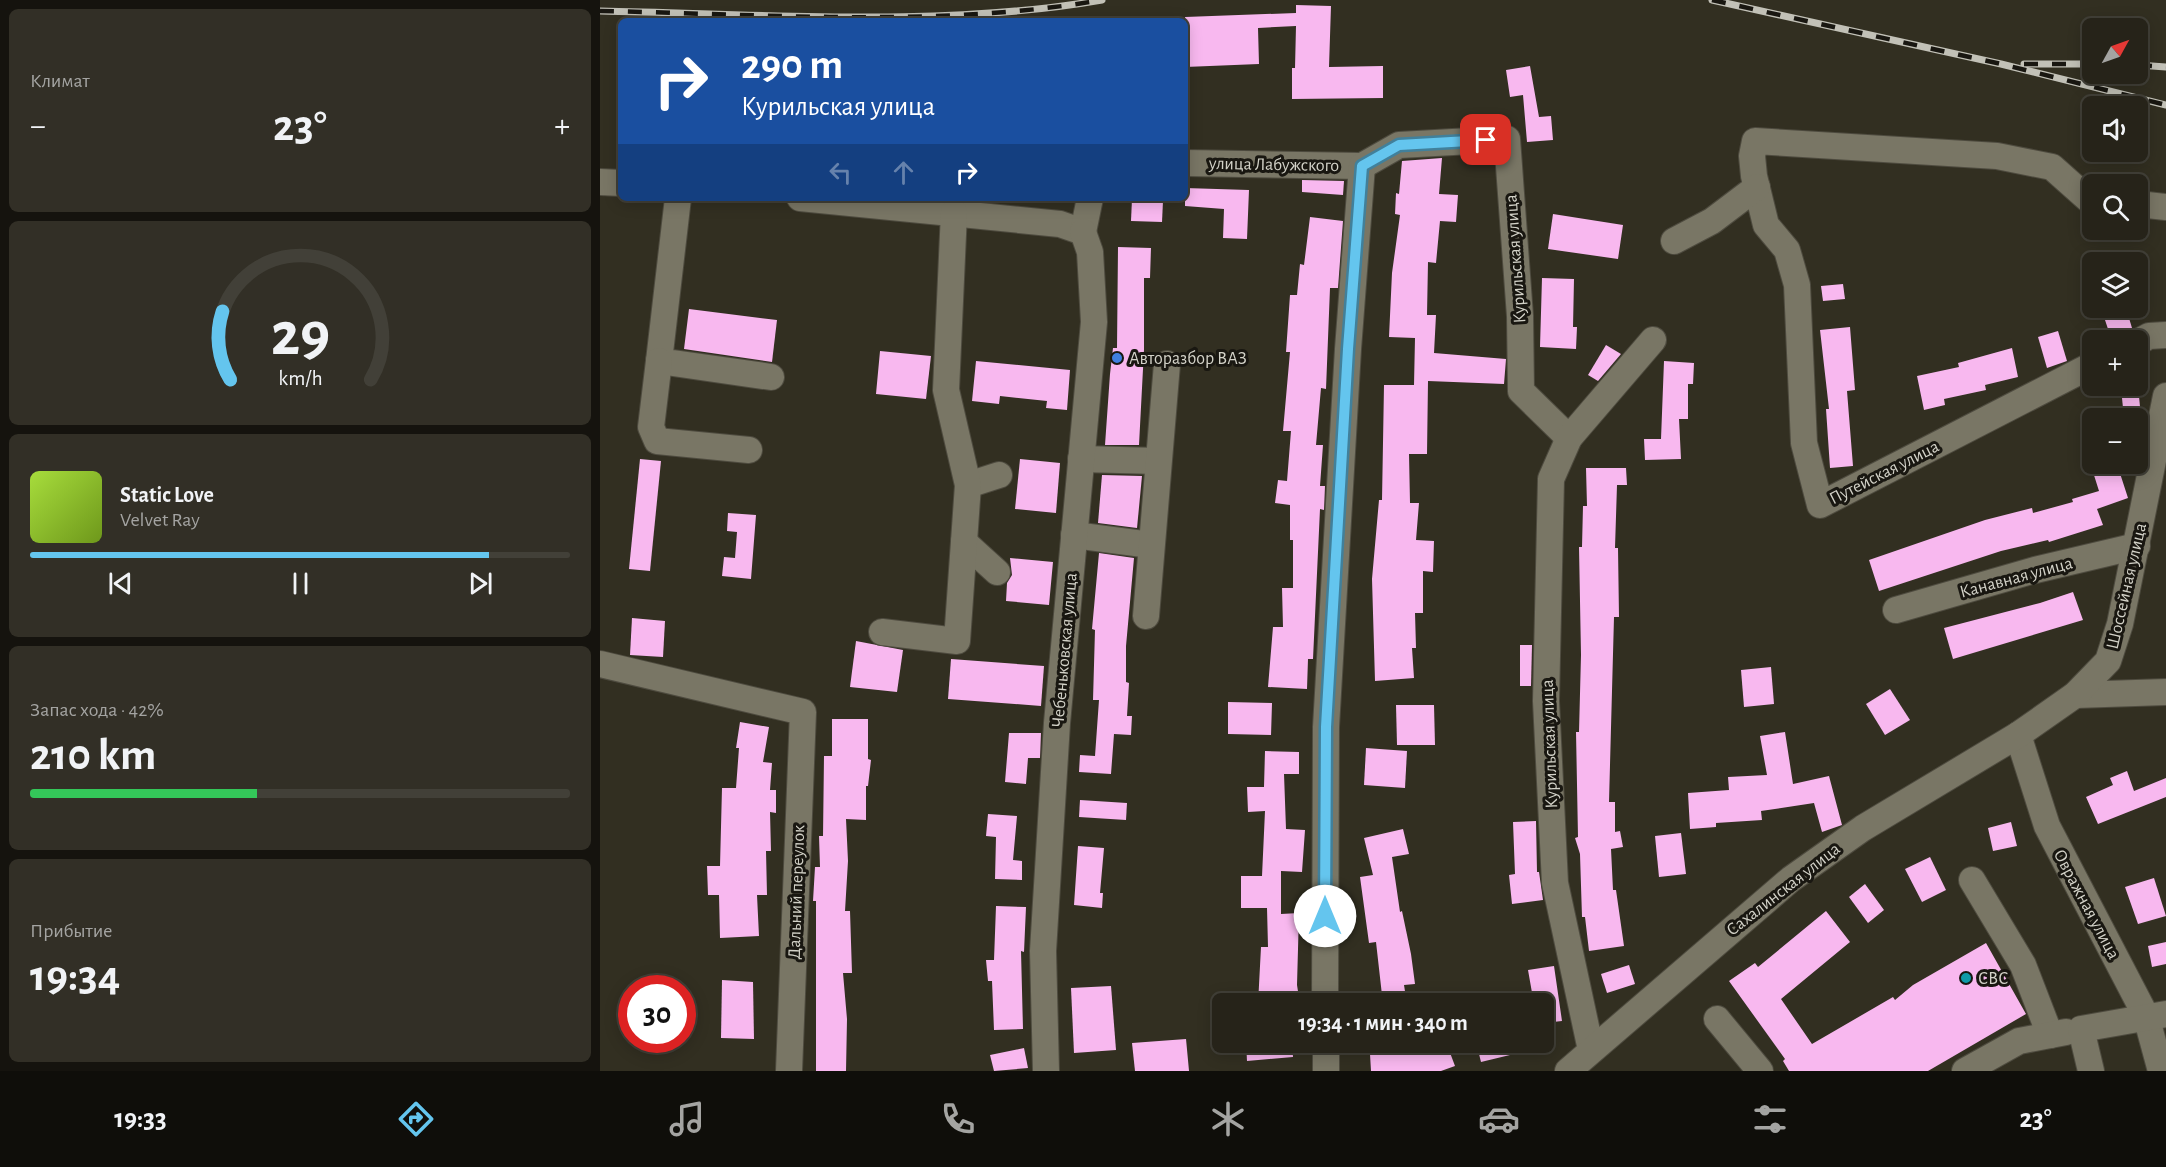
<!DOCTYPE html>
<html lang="ru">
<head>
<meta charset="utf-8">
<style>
  :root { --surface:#262319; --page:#322f26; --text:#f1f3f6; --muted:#a4a4a2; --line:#424038; --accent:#64c5ee }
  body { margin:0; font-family:"Alegreya Sans",sans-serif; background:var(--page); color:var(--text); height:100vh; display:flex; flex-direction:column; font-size:22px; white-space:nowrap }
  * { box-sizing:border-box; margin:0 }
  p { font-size:20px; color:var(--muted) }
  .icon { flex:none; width:33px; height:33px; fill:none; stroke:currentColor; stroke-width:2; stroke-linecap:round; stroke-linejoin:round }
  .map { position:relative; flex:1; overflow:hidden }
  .drawer { display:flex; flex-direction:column; gap:9px; padding:9px; background:#15130e; width:600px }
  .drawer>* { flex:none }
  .banner { position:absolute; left:18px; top:18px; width:570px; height:183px; border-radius:9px; box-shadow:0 3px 15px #0003,0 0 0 2px var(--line); background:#1a4fa0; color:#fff; overflow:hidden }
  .needle { width:39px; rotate:50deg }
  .fabs { position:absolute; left:1482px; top:18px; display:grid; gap:12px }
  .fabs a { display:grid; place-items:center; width:66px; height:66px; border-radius:9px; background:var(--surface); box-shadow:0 3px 15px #0003,0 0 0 2px var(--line); font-size:30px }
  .speed { position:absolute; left:18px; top:975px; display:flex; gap:12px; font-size:30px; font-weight:700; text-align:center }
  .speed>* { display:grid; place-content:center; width:78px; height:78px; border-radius:50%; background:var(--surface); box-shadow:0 3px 15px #0003,0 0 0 2px var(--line); line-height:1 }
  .speed .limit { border:9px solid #d22; background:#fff; color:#111 }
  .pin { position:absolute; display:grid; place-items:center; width:51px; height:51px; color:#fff; margin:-26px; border-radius:12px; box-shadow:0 3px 9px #0006 }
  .me { position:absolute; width:66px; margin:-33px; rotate:0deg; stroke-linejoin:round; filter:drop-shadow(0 0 4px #0008) }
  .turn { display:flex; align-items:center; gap:21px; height:126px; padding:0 24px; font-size:27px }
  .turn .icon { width:78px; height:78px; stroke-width:2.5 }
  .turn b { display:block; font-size:42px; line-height:51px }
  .lanes { display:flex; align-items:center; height:57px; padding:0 24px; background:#0003; justify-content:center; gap:30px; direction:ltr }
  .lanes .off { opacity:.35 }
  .big { font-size:45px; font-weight:700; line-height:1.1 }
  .drawer .widget { flex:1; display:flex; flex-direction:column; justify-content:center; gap:9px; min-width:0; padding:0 21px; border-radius:9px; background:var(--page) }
  .drawer .dial { align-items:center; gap:0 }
  .dial svg { height:156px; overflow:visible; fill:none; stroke:var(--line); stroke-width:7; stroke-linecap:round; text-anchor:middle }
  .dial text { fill:var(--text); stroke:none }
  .song { display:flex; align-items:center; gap:18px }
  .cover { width:72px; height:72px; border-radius:9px; background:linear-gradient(135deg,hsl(80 70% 55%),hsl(80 70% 35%)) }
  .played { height:6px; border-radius:3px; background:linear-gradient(90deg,var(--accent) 85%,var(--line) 85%) }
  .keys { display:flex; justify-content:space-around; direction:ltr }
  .heat { display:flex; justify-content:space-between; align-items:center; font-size:33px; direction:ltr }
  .charge { height:9px; border-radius:4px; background:linear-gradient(90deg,#34c759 42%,var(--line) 0) }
  .trip { position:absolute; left:612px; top:993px; width:342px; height:60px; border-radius:9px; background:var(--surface); box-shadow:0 3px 15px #0003,0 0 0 2px var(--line); font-weight:700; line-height:60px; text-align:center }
  .dock { display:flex; height:96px; justify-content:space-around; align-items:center; background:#0f0e0a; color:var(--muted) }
  .dock .icon { width:42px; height:42px }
  .dock .active { color:var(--accent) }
  .dock b { font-size:27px; color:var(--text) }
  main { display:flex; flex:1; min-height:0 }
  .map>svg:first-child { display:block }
  .building { fill:#f8b8ef }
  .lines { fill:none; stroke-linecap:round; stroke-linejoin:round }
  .minor-casing { stroke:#4e4b3f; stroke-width:28 }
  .minor { stroke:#797665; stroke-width:26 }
  .rail-casing { stroke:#c2c1b7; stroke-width:7 }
  .rail { stroke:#191711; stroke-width:4.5; stroke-dasharray:14; stroke-linecap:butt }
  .route-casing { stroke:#41809b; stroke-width:15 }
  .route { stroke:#64c5ee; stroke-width:10 }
  .shop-dot { fill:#3f7fe0; stroke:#191711; stroke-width:2 }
  .culture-dot { fill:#0f9aa8; stroke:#191711; stroke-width:2 }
  .labels { text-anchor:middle; stroke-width:6; stroke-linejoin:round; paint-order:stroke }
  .street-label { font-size:18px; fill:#d3d2c8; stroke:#191711 }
  .poi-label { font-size:18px; fill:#d3d2c8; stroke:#191711; text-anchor:start }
</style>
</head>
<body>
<main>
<section class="drawer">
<div class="widget"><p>Климат</p>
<div class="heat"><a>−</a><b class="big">23°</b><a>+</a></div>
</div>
<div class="widget dial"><svg viewBox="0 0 100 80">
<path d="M14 69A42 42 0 1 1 86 69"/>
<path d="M14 69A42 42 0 0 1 10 34" stroke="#64c5ee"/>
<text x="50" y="56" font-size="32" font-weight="700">29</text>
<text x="50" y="72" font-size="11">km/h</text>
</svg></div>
<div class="widget">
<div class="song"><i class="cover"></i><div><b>Static Love</b><p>Velvet Ray</p></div></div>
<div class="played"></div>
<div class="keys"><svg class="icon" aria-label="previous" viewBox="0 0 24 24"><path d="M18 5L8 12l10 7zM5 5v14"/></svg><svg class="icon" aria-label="pause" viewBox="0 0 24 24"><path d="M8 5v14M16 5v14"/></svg><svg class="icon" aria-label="next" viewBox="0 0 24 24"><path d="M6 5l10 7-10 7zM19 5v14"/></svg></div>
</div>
<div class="widget"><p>Запас хода · 42%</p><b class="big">210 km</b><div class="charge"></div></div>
<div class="widget"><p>Прибытие</p><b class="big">19:34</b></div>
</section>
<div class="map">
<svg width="1566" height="1071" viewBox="0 0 1566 1071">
  <rect width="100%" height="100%" fill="#322f21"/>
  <!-- building -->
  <g class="building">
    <path d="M696,5L731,6L729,67L783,66V98L692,99V68H695L696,26L658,28L659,64L585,67V17L696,13Z"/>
    <path d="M930,66L939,117L951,116L953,140L927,142L923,95L910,97L906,70Z"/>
    <path d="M842,158L839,194L858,195L856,222L840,221L836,263L828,262L827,315H836L834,353L906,359L904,384L828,381L827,454H809L810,503H819L816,540L834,541L833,572L823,571V613H815L816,648H812L814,678L775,681L772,579L779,500H782L784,385H814L815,338L789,337L792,273L800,215L795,214L796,193L799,194L802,161Z"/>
    <path d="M702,180L744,181L743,195L702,192Z"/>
    <path d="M585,188L649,190L647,239L623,238L624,209L585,206Z"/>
    <path d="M532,199L563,201L562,222L531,221Z"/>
    <path d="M953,214L1023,225L1018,259L948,249Z"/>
    <path d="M710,217L743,221L738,288H730L726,389L721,388L716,445H723L720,486H725L724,510L720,509L713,659H708L707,689L668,687L673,627H683L682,588H693V540H690V505L675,503L678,480L687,481L691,431H683L690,352H686L690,295H697L700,264L704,265Z"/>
    <path d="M518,247L551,248L550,278H544V350L539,445H505L510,374L513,348H517Z"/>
    <path d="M942,278L974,279L973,327H977L976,349L940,347Z"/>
    <path d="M1243,284L1245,299L1223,301L1221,286Z"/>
    <path d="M1501,308H1526L1532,328L1510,335Z"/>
    <path d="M89,309L177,320L172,362L84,349Z"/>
    <path d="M1250,327L1255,390L1247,391L1253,466L1230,468L1226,409H1229L1220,330Z"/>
    <path d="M1458,331L1467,361L1447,368L1438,337Z"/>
    <path d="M1006,345L1021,354L998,381L988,375Z"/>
    <path d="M1412,348L1418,377L1385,385L1386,390L1344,399L1345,405L1324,410L1317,376L1359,367L1358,363Z"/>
    <path d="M280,351L331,356L326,399L276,394Z"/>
    <path d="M376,361L470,370L467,410L446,408L447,401L400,396L399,404L372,401Z"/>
    <path d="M1064,361L1094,363L1093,384H1088V419H1079L1081,459L1045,460L1044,439H1061Z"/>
    <path d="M1539,396L1541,418H1524L1522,398Z"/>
    <path d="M40,459L61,461L50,571L29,569Z"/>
    <path d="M420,459L460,463L456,513L415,509Z"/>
    <path d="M1517,464L1528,498L1497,509L1503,525L1449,542L1448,540L1401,551L1279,591L1269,560L1385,520L1432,508L1433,513L1473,502L1472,499L1499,491L1493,472Z"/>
    <path d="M986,468H1026L1027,485H1017L1015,548H1018L1019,617H1014L1009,802H1015V832L1020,831L1023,847L1011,849L1013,890H1016L1024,946L989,951L985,917H982L980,854L975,838L978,837L976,732H979L981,655L979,547H982L983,506H987Z"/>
    <path d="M502,475L542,476L537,528L498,523Z"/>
    <path d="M128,513L156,515L151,579L122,576L124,557L135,558L137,532L127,531Z"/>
    <path d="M499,553L534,558L526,646V682L529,683L527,716H532L531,735L514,734L511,774L479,772L480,755L495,756L499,700H493L495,630L492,629Z"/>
    <path d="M410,558L453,562L449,605L406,601L407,583L412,575Z"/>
    <path d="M1473,592L1483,620L1353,659L1344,628L1440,603Z"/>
    <path d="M32,618L65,621L63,657L30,655Z"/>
    <path d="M256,641L303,650L297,692L250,687Z"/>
    <path d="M920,645H932L931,686H920Z"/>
    <path d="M351,659L444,666L441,706L348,699Z"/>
    <path d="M1171,667L1174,704L1144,707L1141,670Z"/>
    <path d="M1290,689L1310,720L1285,735L1266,704Z"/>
    <path d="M628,702L672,703L671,735L628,734Z"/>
    <path d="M796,705H834L835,745H797Z"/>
    <path d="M232,719H268V759L271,760L268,786H266V820L246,819L248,861L245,911H250L252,973H243L247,1019L246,1071H216V901H213L215,867H220L219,836H223L224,756H232Z"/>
    <path d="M140,722L169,727L163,762L172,763L170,790H176V813L170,812L171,851H166L167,895H157L159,936L120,938L119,895H108L107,866H120L122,788H136L139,748H136Z"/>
    <path d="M1185,732L1193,784L1229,776L1242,825L1222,832L1214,803L1161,811L1162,820L1116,823V827L1090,829L1088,793L1129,790L1128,777L1167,775L1160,736Z"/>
    <path d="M409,733H441L440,758H428L426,784L405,782Z"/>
    <path d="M766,748L807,751L805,788L764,785Z"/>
    <path d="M665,751L699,752V774H684L686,829L705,830L702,872L681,871V914L699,913L697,985L700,1004H658L661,947H668L667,908H641V876H662L665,811L648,812L647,787H664Z"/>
    <path d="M1527,771L1534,791L1566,778V797L1498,824L1486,797L1513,785L1510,778Z"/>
    <path d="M480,800L527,803L526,820L479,817Z"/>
    <path d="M388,814L417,816L413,860L422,861V880L395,879L396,837L386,836Z"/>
    <path d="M936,821L937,872H939L943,900L912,904L909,875L915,874L913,822Z"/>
    <path d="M1411,822L1417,846L1393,851L1388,828Z"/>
    <path d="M803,829L809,854L792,857L800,912L802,911L811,954L815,984L804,985L807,1004H783L776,942L769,943L760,877L773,875L764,838Z"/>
    <path d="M1081,833L1086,874L1059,877L1055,836Z"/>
    <path d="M478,846L504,848L500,893H503L502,908L474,905Z"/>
    <path d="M1330,857L1346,890L1322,902L1305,869Z"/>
    <path d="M1554,878L1566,916L1538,924L1525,887Z"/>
    <path d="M1265,884L1284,910L1268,923L1249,897Z"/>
    <path d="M396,906L426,907L424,952L421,951L423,1029L394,1030L392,981H388L386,960H394Z"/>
    <path d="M1226,911L1250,942L1181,999L1212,1044L1293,997L1295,1000L1313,985L1386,943L1426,1014L1328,1071H1189L1183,1061L1185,1059L1129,981L1155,963L1158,967Z"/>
    <path d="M1566,942V964L1552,967L1548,946Z"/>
    <path d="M1029,965L1035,984L1007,993L1001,974Z"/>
    <path d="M954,966L962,1021L944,1023V1004H934L928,970Z"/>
    <path d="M122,980L153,982L154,1039L121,1038Z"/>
    <path d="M511,986L516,1050L474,1053L471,988Z"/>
    <path d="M586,1039L589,1071H535L532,1043Z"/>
    <path d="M646,1042H692L693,1057L647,1061Z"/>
    <path d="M773,1042H814L815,1052L846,1042L855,1066L841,1071H771L770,1054H774Z"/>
    <path d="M876,1042H907L910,1055L881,1062Z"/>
    <path d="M424,1048L428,1068L394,1071L390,1055Z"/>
  </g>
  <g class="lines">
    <defs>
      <g id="minor">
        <path d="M585,163L762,166"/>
        <path d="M762,166L799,145L907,139L920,316L921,391L969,438"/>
        <path d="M0,182L21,183"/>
        <path d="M78,198L59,361L171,377"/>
        <path d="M200,198L460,224L483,232"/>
        <path d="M1492,200L1488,199L1452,167L1397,156L1155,141L1152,156L1154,176L1166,225L1187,250L1197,285L1204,443L1220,505L1492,365"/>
        <path d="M1538,204L1566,207"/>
        <path d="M483,232L490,198"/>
        <path d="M1074,241L1112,221L1157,187"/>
        <path d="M1538,342L1549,336L1566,335"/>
        <path d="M59,361L51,427L57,441L149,450"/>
        <path d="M481,459L558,461"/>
        <path d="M368,485L399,475"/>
        <path d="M474,535L551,545"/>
        <path d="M364,542L397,572"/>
        <path d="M1296,610L1435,570L1537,546"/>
        <path d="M546,616L567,364"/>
        <path d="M282,632L357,641L368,485L346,390L354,212"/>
        <path d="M0,664L203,712L189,1071"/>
        <path d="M1475,695L1566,692"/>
        <path d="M1418,735L1447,826L1546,1016L1561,1071"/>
        <path d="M1372,880L1423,965L1450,1035"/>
        <path d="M725,1004L726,727L748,349L762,166"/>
        <path d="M1117,1019L1160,1071"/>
        <path d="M726,1042V1071"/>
        <path d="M991,1050L955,883L946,701L951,479L969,438L1053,340"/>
        <path d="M446,1071L443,951L457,723L494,322L490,252L483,232"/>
        <path d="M968,1071L1191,879L1263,828L1418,735L1475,695L1508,661L1520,624L1566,396"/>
        <path d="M1365,1071L1419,1041L1466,1032"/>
        <path d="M1491,1071L1481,1029L1566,1014"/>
      </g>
    </defs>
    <!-- minor casing -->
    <use href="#minor" class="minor-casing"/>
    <!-- minor -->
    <use href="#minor" class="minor"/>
    <defs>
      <g id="rail">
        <path d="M1112,0L1401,64L1566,105"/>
        <path d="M0,11C164,14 340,28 502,0"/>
        <path d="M1424,64H1492"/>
        <path d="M1538,65L1566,67"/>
      </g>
    </defs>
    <!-- rail casing -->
    <use href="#rail" class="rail-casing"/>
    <!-- rail -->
    <use href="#rail" class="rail"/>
  </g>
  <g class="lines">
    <defs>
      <path id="route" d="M725,916L726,727L748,349L762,166L799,145L886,140"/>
    </defs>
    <!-- route casing -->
    <use href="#route" class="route-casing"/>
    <!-- route -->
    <use href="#route" class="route"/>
  </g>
  <!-- markers -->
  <circle class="shop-dot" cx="517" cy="358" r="6"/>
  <circle class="culture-dot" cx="1366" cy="978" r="6"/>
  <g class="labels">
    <!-- street labels -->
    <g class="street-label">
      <text transform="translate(674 164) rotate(1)" y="6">улица Лабужского</text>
      <text transform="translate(915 259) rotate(-94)" y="6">Курильская улица</text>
      <text transform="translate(1284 472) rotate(-27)" y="6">Путейская улица</text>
      <text transform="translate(1416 577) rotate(-15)" y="6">Канавная улица</text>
      <text transform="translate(1526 586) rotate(-77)" y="6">Шоссейная улица</text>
      <text transform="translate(464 650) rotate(-85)" y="6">Чебеньковская улица</text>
      <text transform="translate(949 744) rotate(-92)" y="6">Курильская улица</text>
      <text transform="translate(1183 889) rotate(-38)" y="6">Сахалинская улица</text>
      <text transform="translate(196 892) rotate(-88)" y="6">Дальний переулок</text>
      <text transform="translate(1487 904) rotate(62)" y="6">Овражная улица</text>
    </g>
    <!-- poi labels -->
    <g class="poi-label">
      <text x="529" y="364">Авторазбор ВАЗ</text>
      <text x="1378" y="984">СВС</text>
    </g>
  </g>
</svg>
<div class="fabs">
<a><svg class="needle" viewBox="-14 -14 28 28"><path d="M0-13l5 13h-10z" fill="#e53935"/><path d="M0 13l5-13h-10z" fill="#a4a4a2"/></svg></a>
<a><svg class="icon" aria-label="sound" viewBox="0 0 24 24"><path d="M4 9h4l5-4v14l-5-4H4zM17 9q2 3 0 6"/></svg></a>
<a><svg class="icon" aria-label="search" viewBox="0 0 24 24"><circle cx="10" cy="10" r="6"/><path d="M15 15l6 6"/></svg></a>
<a><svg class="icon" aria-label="layers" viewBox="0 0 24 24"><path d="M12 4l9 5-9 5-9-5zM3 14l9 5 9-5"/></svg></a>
<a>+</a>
<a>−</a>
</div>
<div class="speed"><div class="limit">30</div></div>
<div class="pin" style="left:886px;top:140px;background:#d93025"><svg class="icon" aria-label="arrive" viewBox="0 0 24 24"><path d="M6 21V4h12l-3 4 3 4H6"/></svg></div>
<svg class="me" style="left:725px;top:916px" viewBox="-20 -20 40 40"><circle r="19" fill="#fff"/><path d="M0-13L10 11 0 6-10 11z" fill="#64c5ee"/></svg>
<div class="trip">19:34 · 1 мин · 340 m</div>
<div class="banner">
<div class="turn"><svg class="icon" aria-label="right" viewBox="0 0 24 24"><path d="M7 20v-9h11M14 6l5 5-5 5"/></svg><div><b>290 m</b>Курильская улица</div></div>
<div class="lanes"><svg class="icon off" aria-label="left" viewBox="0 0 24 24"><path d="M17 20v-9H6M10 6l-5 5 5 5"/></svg><svg class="icon off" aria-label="ahead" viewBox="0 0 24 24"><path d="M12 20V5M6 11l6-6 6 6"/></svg><svg class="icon" aria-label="right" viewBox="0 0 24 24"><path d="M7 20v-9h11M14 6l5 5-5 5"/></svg></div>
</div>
</div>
</main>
<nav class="dock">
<b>19:33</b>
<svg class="icon active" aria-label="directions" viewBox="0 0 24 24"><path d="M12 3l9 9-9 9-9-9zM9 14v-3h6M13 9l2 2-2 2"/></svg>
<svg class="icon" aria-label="music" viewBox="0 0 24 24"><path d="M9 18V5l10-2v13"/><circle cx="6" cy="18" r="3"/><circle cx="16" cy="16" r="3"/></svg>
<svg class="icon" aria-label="phone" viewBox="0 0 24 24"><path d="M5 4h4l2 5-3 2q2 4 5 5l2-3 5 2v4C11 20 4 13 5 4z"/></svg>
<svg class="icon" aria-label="climate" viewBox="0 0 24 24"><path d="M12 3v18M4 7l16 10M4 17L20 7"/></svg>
<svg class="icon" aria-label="car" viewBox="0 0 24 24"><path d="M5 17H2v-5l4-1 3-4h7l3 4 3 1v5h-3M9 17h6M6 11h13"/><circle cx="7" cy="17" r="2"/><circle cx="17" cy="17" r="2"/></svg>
<svg class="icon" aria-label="filters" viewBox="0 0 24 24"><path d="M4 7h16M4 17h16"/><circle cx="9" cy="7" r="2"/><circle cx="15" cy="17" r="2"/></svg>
<b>23°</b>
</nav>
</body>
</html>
